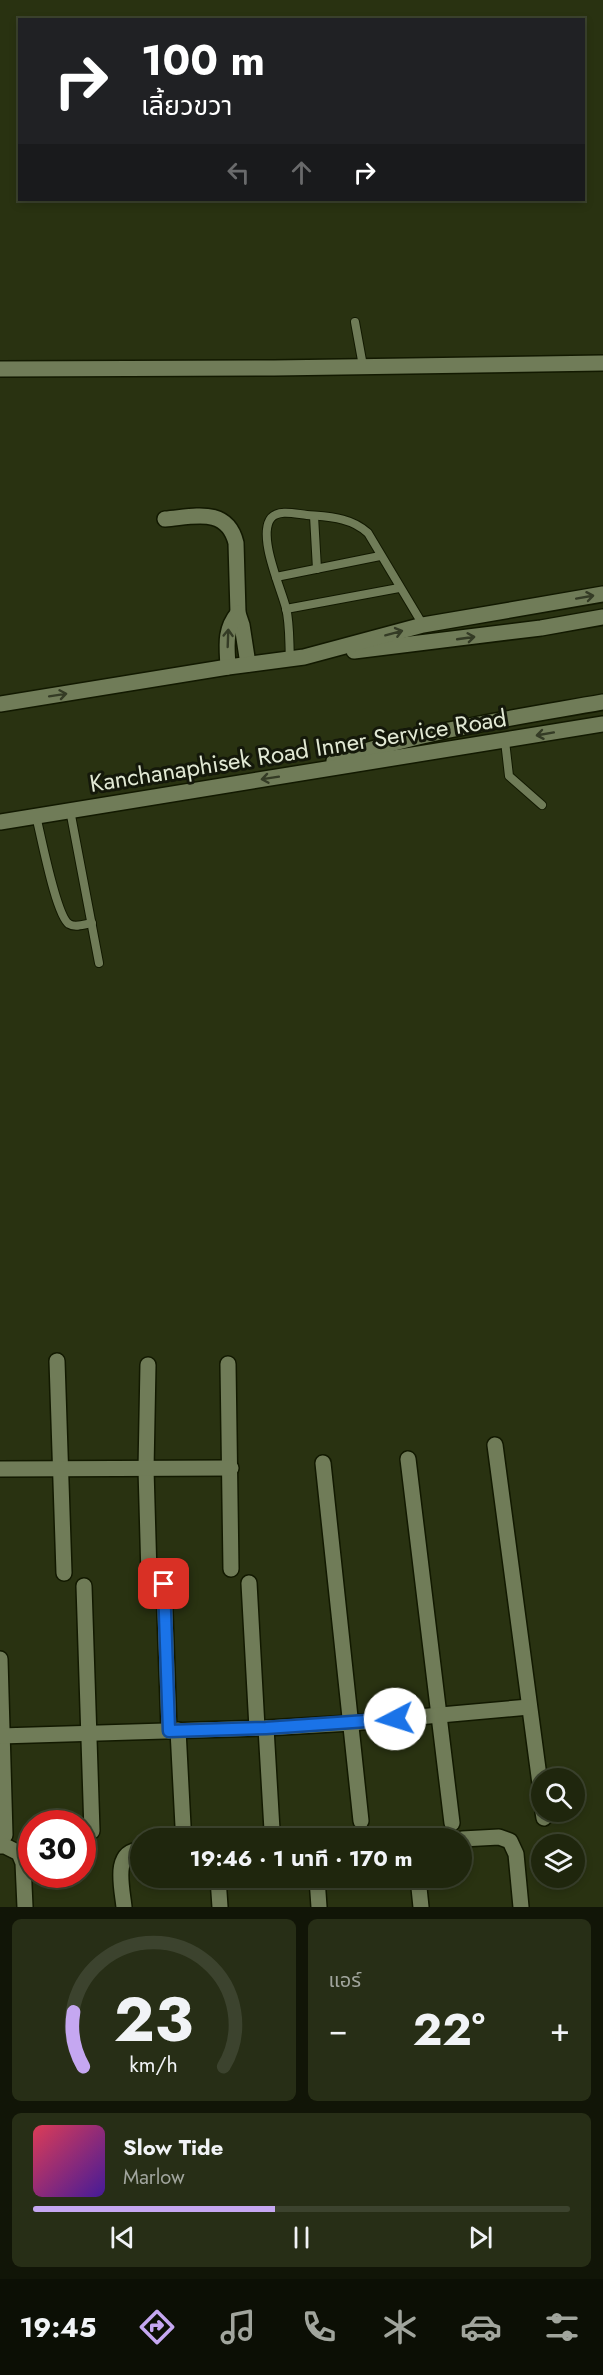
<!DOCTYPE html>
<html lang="th">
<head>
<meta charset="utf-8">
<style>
  :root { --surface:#1f260d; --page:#272e16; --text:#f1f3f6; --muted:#a1a59d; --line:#3c432e; --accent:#c5a7f1 }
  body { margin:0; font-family:Jost,"Noto Sans Thai",sans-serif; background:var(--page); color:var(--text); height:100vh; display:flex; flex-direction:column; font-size:22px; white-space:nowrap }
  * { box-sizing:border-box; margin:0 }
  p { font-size:20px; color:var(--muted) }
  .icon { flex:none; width:33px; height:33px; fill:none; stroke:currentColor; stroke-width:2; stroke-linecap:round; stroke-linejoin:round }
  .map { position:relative; height:1907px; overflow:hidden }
  .panel { display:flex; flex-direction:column; gap:12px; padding:12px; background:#111507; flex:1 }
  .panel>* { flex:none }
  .top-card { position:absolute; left:18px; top:18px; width:567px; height:183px; border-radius:0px; box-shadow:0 3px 9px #0003,0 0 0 2px var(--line); background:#202124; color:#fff; overflow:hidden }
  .buttons { position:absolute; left:531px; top:1768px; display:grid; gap:12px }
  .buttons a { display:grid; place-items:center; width:54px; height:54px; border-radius:50%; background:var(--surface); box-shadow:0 3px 9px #0003,0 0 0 2px var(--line); font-size:30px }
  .speed { position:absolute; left:18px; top:1810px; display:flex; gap:12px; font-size:30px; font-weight:700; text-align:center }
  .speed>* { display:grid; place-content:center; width:78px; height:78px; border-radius:50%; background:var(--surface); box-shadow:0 3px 9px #0003,0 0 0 2px var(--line); line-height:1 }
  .speed .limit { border:9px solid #d22; background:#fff; color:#111 }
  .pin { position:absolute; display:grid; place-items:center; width:51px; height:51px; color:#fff; margin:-26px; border-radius:12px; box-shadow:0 3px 9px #0006 }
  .me { position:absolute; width:66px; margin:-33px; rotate:265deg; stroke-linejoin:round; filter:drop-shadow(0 0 4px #0008) }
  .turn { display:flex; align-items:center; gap:21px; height:126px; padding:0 24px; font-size:27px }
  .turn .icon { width:78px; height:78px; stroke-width:2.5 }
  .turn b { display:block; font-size:42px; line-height:51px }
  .lanes { display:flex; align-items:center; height:57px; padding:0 24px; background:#0003; justify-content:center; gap:30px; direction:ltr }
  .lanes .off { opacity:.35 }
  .big { font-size:45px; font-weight:700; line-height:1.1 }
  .panel .tile { flex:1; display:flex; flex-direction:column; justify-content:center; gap:9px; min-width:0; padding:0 21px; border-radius:9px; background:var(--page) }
  .panel .dial { align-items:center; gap:0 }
  .dial svg { height:156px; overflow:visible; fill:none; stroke:var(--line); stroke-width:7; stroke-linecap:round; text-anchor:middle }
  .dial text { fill:var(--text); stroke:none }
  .song { display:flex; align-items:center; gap:18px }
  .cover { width:72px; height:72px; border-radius:9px; background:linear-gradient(135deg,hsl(350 70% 55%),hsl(260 70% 35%)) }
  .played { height:6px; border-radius:3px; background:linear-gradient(90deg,var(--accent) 45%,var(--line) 45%) }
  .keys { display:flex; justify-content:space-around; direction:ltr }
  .heat { display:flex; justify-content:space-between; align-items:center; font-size:33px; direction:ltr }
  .panel .tiles { flex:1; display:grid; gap:12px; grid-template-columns:1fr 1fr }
  .tile:last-child { grid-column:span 2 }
  .trip { position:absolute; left:130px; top:1828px; width:342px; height:60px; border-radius:30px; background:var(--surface); box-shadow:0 3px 9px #0003,0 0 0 2px var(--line); font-weight:700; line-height:60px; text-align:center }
  .menu { display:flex; height:96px; justify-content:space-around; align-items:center; background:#0c0f05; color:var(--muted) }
  .menu .icon { width:42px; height:42px }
  .menu .current { color:var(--accent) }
  .menu b { font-size:27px; color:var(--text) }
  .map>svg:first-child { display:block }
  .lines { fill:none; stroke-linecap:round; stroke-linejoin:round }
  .service-casing { stroke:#121900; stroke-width:10 }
  .minor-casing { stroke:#121900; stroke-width:18 }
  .secondary-casing { stroke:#121900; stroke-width:18 }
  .service { stroke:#707c58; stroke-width:8 }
  .minor { stroke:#707c58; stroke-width:15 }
  .secondary { stroke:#707c58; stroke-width:15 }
  .oneway { stroke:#343b25 }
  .route-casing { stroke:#114b97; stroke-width:15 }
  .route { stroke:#1a73e8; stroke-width:10 }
  .labels { text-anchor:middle; stroke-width:6; stroke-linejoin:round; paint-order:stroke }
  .street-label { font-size:24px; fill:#e1e8d4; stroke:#14180a }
</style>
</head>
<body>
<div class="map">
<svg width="603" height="1907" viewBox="0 0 603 1907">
  <rect width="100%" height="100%" fill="#293211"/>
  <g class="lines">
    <defs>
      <g id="service">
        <path d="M355,322L363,366"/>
        <path d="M314,516L317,569"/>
        <path d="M276,577L380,556"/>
        <path d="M286,609L399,588"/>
        <path d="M290,659C289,642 290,624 286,608C281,588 257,536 271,518C279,509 296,514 307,515C329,517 351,517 368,533L423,625"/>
        <path d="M505,741L509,776L542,805"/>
        <path d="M70,810L99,963"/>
        <path d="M36,816C41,835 56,916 69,924C75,928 86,924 92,923"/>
      </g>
      <g id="minor">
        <path d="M0,369L274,368L603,363"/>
        <path d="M165,519C193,517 227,506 236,543L238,613L242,625L248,664"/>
        <path d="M228,667C227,646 224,630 238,613"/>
        <path d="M57,1361L64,1573"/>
        <path d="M228,1364L231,1569"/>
        <path d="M148,1365L146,1469L149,1575"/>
        <path d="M495,1445L542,1799"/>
        <path d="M408,1459L452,1823"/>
        <path d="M323,1463L361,1821"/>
        <path d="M0,1469L231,1468"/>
        <path d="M249,1583L257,1728"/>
        <path d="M164,1584L169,1731"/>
        <path d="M84,1586L92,1831"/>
        <path d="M0,1659L5,1835"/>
        <path d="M266,1728L272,1830"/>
        <path d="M178,1730L183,1826"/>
        <path d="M0,1736L266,1728L351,1723L529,1707"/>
        <path d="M543,1812L544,1818"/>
        <path d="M462,1839L499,1837L510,1841L516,1854L521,1907"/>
        <path d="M0,1846H5L19,1853L23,1863L25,1907"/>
        <path d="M218,1878L220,1907"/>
        <path d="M317,1878L319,1907"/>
        <path d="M418,1878L421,1907"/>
        <path d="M124,1907C122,1887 112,1851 141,1850"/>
      </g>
      <g id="secondary">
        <path d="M354,651L541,628L603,617"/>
        <path d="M0,704L228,667L304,657L423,625L603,594"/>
        <path d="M334,761C421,731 513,718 603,702"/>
        <path d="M0,822L603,724"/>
      </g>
    </defs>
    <!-- service casing -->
    <use href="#service" class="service-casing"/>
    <!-- minor casing -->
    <use href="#minor" class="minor-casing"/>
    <!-- secondary casing -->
    <use href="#secondary" class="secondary-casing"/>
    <!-- service -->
    <use href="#service" class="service"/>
    <!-- minor -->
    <use href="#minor" class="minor"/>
    <!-- secondary -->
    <use href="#secondary" class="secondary"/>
  </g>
  <!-- one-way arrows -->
  <defs><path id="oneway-shaft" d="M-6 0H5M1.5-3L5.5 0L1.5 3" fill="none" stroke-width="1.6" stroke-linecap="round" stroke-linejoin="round" transform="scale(1.5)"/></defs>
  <g class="oneway">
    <use href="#oneway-shaft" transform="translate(585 597) rotate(-10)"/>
    <use href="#oneway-shaft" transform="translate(394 633) rotate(-15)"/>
    <use href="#oneway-shaft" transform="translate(228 638) rotate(-88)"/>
    <use href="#oneway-shaft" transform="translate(466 638) rotate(-8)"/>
    <use href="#oneway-shaft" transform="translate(58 695) rotate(-9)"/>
    <use href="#oneway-shaft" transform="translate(545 734) rotate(170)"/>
    <use href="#oneway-shaft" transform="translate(270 778) rotate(171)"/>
  </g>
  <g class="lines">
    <defs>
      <path id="route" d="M164,1584L169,1731L266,1728L395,1719"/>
    </defs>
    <!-- route casing -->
    <use href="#route" class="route-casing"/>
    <!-- route -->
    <use href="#route" class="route"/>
  </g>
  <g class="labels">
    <!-- street labels -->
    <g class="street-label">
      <text transform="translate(298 751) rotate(-9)" y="8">Kanchanaphisek Road Inner Service Road</text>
    </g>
  </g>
</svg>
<div class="buttons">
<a><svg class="icon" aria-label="search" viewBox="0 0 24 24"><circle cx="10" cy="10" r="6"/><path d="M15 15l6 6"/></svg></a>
<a><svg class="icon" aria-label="layers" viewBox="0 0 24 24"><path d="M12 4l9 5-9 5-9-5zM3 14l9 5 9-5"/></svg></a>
</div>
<div class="speed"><div class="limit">30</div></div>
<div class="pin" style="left:164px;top:1584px;background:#d93025"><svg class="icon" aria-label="arrive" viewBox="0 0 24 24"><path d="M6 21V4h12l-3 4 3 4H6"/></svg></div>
<svg class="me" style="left:395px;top:1719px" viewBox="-20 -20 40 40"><circle r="19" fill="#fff"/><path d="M0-13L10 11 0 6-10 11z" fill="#1a73e8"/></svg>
<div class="trip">19:46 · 1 นาที · 170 m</div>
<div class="top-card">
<div class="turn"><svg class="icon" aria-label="right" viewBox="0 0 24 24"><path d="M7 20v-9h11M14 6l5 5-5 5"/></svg><div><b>100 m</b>เลี้ยวขวา</div></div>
<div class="lanes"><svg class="icon off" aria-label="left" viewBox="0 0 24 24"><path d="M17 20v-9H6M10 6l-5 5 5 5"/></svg><svg class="icon off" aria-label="ahead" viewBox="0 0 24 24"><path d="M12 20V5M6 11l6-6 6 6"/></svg><svg class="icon" aria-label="right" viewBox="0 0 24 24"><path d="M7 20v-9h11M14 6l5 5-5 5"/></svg></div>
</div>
</div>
<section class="panel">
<div class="tiles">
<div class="tile dial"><svg viewBox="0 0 100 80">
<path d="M14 69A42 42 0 1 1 86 69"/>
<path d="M14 69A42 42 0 0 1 9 41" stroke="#c5a7f1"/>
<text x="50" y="56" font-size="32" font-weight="700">23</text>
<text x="50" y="72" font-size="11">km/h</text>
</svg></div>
<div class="tile"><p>แอร์</p>
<div class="heat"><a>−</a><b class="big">22°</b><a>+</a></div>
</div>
<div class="tile">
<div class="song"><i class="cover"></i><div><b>Slow Tide</b><p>Marlow</p></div></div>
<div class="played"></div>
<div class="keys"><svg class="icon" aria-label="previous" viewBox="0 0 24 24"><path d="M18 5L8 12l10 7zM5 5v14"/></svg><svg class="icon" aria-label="pause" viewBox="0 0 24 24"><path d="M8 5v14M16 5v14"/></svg><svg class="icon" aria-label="next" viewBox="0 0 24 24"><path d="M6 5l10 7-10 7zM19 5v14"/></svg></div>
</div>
</div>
</section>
<nav class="menu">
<b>19:45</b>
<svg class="icon current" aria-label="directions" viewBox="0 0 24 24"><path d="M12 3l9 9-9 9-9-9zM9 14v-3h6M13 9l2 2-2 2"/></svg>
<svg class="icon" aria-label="music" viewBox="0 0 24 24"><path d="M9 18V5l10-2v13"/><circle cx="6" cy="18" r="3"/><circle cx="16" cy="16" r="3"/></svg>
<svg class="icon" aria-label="phone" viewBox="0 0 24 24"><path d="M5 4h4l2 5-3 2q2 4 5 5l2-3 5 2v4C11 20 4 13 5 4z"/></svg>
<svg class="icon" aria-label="climate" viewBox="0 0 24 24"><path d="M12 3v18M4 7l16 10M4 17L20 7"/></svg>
<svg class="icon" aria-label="car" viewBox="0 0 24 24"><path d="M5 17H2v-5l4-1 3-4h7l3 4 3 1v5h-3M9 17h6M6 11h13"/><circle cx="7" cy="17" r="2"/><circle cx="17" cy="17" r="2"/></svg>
<svg class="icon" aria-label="filters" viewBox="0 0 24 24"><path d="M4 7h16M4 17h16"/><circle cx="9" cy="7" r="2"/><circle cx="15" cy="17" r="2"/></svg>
</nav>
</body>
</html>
